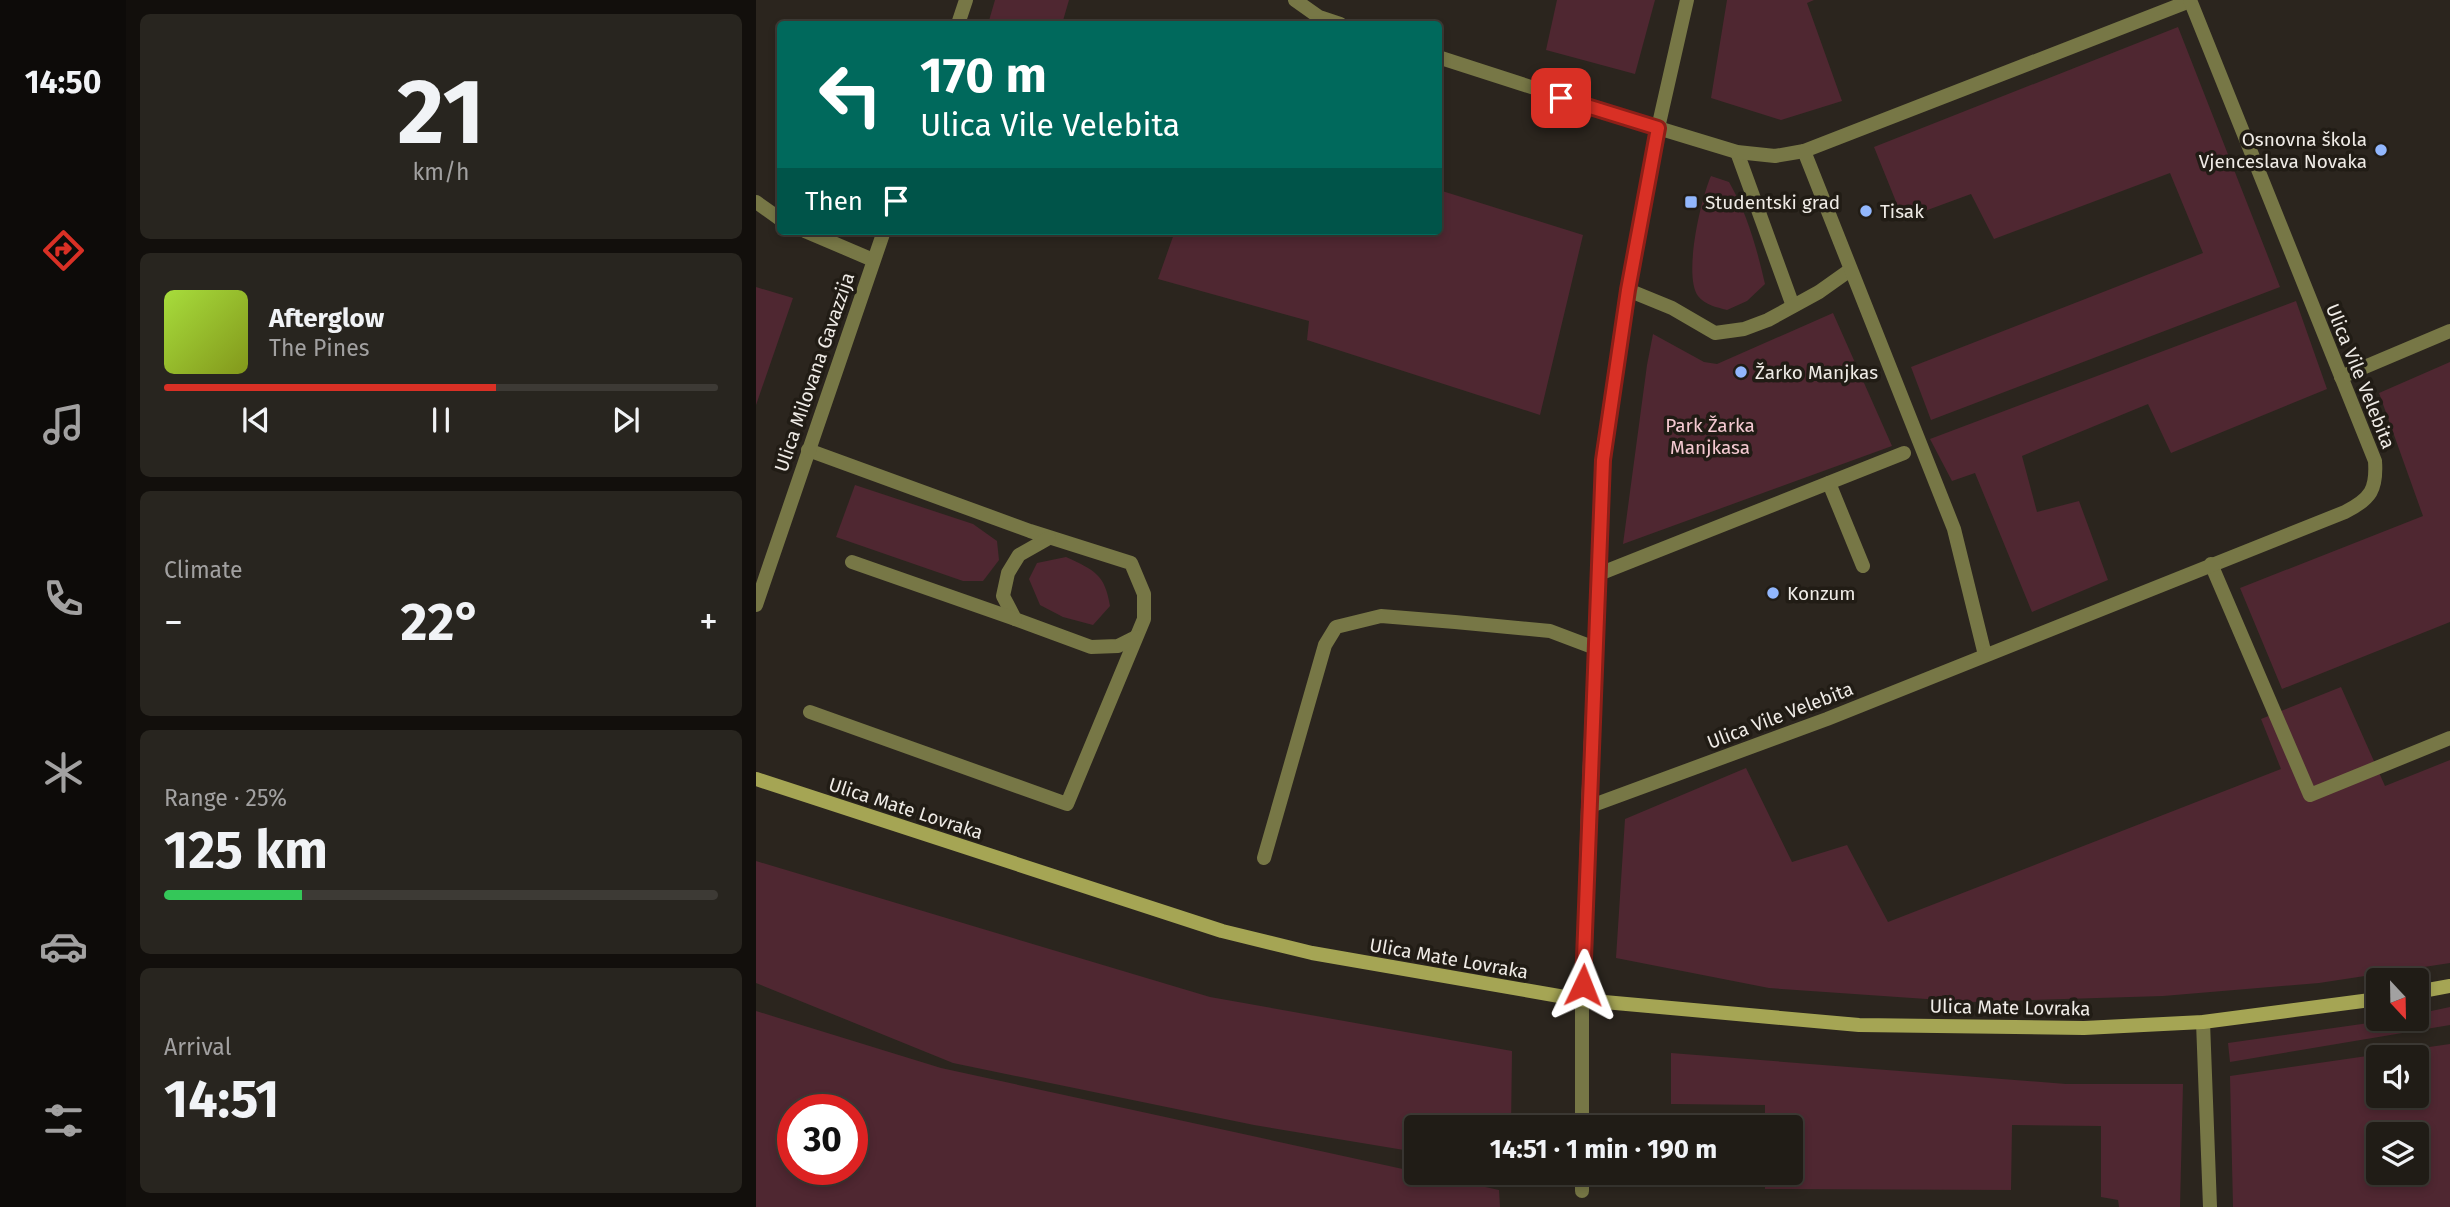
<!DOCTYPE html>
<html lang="en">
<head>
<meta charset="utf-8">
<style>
  :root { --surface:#201c16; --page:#28251f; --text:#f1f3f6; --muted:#a2a1a1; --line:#3d3a35; --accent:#d93025 }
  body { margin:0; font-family:"Fira Sans",sans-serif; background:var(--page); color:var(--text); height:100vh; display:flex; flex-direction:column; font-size:26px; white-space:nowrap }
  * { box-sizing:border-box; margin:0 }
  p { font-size:23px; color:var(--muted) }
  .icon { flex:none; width:38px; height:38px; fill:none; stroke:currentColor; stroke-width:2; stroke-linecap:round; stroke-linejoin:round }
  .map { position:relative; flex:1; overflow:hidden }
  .sheet { display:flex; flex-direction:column; gap:14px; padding:14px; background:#120f0c; width:630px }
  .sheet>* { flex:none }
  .hud { position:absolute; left:21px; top:21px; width:665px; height:214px; border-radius:7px; box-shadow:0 4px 10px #0003,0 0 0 2px var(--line); background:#00695c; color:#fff; overflow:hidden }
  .needle { width:46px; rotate:158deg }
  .buttons { position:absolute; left:1610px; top:968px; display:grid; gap:14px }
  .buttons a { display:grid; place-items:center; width:63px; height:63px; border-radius:7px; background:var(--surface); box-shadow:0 4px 10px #0003,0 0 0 2px var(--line); font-size:35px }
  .speed { position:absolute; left:21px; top:1094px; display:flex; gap:14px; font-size:35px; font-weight:700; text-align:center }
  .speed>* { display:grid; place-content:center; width:91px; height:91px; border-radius:50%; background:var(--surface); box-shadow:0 4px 10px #0003,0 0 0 2px var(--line); line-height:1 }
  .speed .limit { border:10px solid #d22; background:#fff; color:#111 }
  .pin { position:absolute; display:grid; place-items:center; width:60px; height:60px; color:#fff; margin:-30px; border-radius:14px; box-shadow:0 4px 10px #0006 }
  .me { position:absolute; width:77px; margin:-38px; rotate:2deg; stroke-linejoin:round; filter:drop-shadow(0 0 5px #0008) }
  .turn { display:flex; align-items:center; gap:24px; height:147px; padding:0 28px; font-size:32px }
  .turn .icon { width:91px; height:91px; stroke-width:2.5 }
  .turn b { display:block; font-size:49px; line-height:60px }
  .then { display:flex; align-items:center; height:66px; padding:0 28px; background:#0003; gap:14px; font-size:26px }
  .big { font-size:52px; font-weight:700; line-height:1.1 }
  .sheet .widget { flex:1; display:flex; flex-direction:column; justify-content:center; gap:10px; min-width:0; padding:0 24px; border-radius:10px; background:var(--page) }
  .sheet .dial { align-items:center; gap:0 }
  .dial b { font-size:91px; line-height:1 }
  .song { display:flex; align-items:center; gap:21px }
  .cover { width:84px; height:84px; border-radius:10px; background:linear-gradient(135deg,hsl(80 70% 55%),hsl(70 70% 35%)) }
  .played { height:7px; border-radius:4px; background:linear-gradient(90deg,var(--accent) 60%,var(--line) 60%) }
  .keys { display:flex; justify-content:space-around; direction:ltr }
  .heat { display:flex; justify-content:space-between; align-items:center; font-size:38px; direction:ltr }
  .charge { height:10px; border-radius:5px; background:linear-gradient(90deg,#34c759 25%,var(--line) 0) }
  .trip { position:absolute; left:648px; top:1115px; width:399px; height:70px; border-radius:7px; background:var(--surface); box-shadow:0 4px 10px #0003,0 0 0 2px var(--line); font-weight:700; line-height:70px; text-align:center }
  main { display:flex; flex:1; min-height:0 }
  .menu { display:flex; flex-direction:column; width:126px; justify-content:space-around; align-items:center; background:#0d0b09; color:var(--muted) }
  .menu .icon { width:49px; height:49px }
  .menu .current { color:var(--accent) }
  .menu b { font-size:32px; color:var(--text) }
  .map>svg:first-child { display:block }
  .green { fill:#4f2731; fill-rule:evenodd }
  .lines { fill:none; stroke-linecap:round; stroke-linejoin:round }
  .lane { stroke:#777746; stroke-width:14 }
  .street { stroke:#777746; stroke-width:14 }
  .secondary { stroke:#a5a554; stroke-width:14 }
  .route-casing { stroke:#8d1f18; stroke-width:18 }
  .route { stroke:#d93025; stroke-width:12 }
  .poi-dot { fill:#92b7fd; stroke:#211c15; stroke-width:2.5 }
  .labels { text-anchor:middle; stroke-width:7; stroke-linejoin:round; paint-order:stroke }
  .poi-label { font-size:19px; fill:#efebe6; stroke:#211c15; text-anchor:start }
  .street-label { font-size:19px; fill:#efebe6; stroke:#211c15 }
  .park-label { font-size:19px; fill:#f5cad2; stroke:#211c15 }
</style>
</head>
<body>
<main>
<nav class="menu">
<b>14:50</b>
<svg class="icon current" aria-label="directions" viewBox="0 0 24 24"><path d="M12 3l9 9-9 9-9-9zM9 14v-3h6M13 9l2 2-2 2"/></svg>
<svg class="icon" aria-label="music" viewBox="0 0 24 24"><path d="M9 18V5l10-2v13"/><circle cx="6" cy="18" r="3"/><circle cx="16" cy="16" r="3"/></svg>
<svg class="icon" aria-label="phone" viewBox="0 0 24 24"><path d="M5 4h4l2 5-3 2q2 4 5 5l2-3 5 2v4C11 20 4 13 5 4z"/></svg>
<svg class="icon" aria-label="climate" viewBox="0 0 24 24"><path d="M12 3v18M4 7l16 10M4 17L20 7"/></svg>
<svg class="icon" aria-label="car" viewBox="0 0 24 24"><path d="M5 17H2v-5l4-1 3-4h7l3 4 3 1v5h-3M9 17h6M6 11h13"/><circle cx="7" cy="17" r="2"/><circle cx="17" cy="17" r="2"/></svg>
<svg class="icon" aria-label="filters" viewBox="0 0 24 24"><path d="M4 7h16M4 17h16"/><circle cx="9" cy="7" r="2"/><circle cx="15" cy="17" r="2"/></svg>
</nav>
<section class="sheet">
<div class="widget dial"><b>21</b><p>km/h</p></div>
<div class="widget">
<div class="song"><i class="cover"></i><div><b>Afterglow</b><p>The Pines</p></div></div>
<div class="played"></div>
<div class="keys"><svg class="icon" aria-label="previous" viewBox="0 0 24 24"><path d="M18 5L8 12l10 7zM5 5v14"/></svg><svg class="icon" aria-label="pause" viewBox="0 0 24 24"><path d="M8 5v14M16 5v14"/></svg><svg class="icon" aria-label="next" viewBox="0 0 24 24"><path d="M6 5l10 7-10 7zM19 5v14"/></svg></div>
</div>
<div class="widget"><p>Climate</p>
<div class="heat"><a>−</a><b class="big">22°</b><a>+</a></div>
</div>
<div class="widget"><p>Range · 25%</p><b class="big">125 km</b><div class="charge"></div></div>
<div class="widget"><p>Arrival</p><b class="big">14:51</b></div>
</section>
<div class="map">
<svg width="1694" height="1207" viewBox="0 0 1694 1207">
  <rect width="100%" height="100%" fill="#2b251e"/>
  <!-- green -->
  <g class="green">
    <path d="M239,0H313L306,24H232Z"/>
    <path d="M801,0H899L879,74L790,50Z"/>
    <path d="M971,0H1058L1051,3L1086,101L1025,120L955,98Z"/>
    <path d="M1422,27L1524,287L1175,420L1155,367L1447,253L1414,173L1238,239L1215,194L1147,219L1118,147Z"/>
    <path d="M955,176L973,182C991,213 1001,249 1009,284L991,301L971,310C960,307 949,305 942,296C927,276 945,198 955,176Z"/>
    <path d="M683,190L827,235L784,415L551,340L553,321L402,279L419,231H682Z"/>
    <path d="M0,287L37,298L0,405Z"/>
    <path d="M1540,301L1571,389L1415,453L1392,404L1266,456L1281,512L1323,501L1352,580L1276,612L1219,473L1196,481L1174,439Z"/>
    <path d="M1077,313L1136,446L867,544L891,365L897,334L948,362L961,364Z"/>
    <path d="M1694,362V622L1526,689L1484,588L1667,516L1623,393Z"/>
    <path d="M99,485L217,524L241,541L243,560L227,581H207L80,537Z"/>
    <path d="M310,557C338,570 349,574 354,606L337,625L307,617L284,605L273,579L281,563Z"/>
    <path d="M1585,687L1629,786L1694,760V963L1563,983L1407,996L1214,1002L1013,988L860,958L869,819L990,768L1036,862L1091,845L1132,922L1525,769L1505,719Z"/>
    <path d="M0,861L454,997L756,1051L755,1127H660V1152L498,1125L197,1063L0,983Z"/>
    <path d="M1694,1007V1025L1474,1062L1472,1043L1641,1019L1661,1018V1014Z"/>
    <path d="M0,1011L185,1068L743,1190L744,1207H0ZM37,1110H96V1169H37Z"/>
    <path d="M1694,1044V1207H1477L1474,1076ZM1622,1057H1661V1096H1622ZM1622,1134H1661V1172H1622Z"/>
    <path d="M915,1053L1310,1084H1427L1424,1207H1363L1362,1200L1345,1197V1126L1256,1125L1255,1190L1009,1189V1173L1034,1172V1127H1009V1105L915,1104Z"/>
  </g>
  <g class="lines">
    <!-- lane -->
    <g class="lane">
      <path d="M539,0L563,17L584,24"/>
      <path d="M682,57L902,128"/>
      <path d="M981,152L1037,306"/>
      <path d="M872,290L916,308L959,333L988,329L1012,320L1063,292L1094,270"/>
      <path d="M1585,377L1694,331"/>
      <path d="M52,450L274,531L375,563L388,594V619L311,804L54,712"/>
      <path d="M1073,483L1107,566"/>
      <path d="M293,538L263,555L252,573L247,596L259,619L335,647L362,646L380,637"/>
      <path d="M96,562L259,619"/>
      <path d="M1455,564L1554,795L1694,738"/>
      <path d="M843,574L1148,453"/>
      <path d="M508,858L569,645L580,627L625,616L699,622L794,631L839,648"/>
    </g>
    <!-- street -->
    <g class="street">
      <path d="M202,24L210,0"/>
      <path d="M902,128L981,152L1019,156L1048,151L1434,1"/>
      <path d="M1048,151L1198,529L1229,655"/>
      <path d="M0,202L24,219"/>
      <path d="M49,231L117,260"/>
      <path d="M0,605L128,231"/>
      <path d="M832,807L1071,719L1589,512C1615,499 1621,489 1619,461L1434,0"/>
      <path d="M1447,1022L1454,1207"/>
      <path d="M826,1127V1000L832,807L847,460L872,290L902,128L931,0"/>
      <path d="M826,1172V1191"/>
    </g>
    <!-- secondary -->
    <g class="secondary">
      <path d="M0,779L466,931L556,953L826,1000L1103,1025L1328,1028L1447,1022L1622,999"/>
      <path d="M1661,992L1694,986"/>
    </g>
  </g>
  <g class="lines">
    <defs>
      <path id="route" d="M805,98L902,128L872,290L847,460L827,985"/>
    </defs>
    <!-- route casing -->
    <use href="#route" class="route-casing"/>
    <!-- route -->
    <use href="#route" class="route"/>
  </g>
  <!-- markers -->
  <g class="poi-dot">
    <circle cx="1625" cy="150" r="7"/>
    <rect x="928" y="195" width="14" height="14" rx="3.5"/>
    <circle cx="1110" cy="211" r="7"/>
    <circle cx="985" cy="372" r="7"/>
    <circle cx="1017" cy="593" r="7"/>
  </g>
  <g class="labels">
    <!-- poi labels -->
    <g class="poi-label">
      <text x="1611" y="146" text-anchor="end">Osnovna škola<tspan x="1611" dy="22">Vjenceslava Novaka</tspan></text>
      <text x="949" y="209">Studentski grad</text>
      <text x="1124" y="218">Tisak</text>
      <text x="999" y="379">Žarko Manjkas</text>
      <text x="1031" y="600">Konzum</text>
    </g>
    <!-- street labels -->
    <g class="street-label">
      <text transform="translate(58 372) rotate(-71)" y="7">Ulica Milovana Gavazzija</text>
      <text transform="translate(1605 376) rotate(68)" y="7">Ulica Vile Velebita</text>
      <text transform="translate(1024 715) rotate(-21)" y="7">Ulica Vile Velebita</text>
      <text transform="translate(150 808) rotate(18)" y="7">Ulica Mate Lovraka</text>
      <text transform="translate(693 958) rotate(10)" y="7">Ulica Mate Lovraka</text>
      <text transform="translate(1254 1007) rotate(1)" y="7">Ulica Mate Lovraka</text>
    </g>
    <!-- park labels -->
    <g class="park-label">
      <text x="954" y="432">Park Žarka<tspan x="954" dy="22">Manjkasa</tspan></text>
    </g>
  </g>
</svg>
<div class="buttons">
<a><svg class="needle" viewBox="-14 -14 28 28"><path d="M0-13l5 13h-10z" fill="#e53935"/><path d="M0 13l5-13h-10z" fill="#a2a1a1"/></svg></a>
<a><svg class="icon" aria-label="sound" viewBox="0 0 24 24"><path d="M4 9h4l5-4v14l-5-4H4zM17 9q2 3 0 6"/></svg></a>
<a><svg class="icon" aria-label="layers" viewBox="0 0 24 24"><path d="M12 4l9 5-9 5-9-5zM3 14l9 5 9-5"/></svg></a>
</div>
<div class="speed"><div class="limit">30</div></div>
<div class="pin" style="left:805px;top:98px;background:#d93025"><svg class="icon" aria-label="arrive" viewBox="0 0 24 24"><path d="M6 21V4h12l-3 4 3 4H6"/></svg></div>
<svg class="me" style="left:827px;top:985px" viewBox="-20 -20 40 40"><path d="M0-17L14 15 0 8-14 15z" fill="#d93025" stroke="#fff" stroke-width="4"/></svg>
<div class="trip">14:51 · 1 min · 190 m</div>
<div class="hud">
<div class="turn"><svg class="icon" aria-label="left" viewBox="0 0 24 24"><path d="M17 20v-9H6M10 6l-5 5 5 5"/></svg><div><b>170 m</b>Ulica Vile Velebita</div></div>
<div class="then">Then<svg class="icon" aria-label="arrive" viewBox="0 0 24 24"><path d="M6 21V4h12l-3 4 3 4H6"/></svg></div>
</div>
</div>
</main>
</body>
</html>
